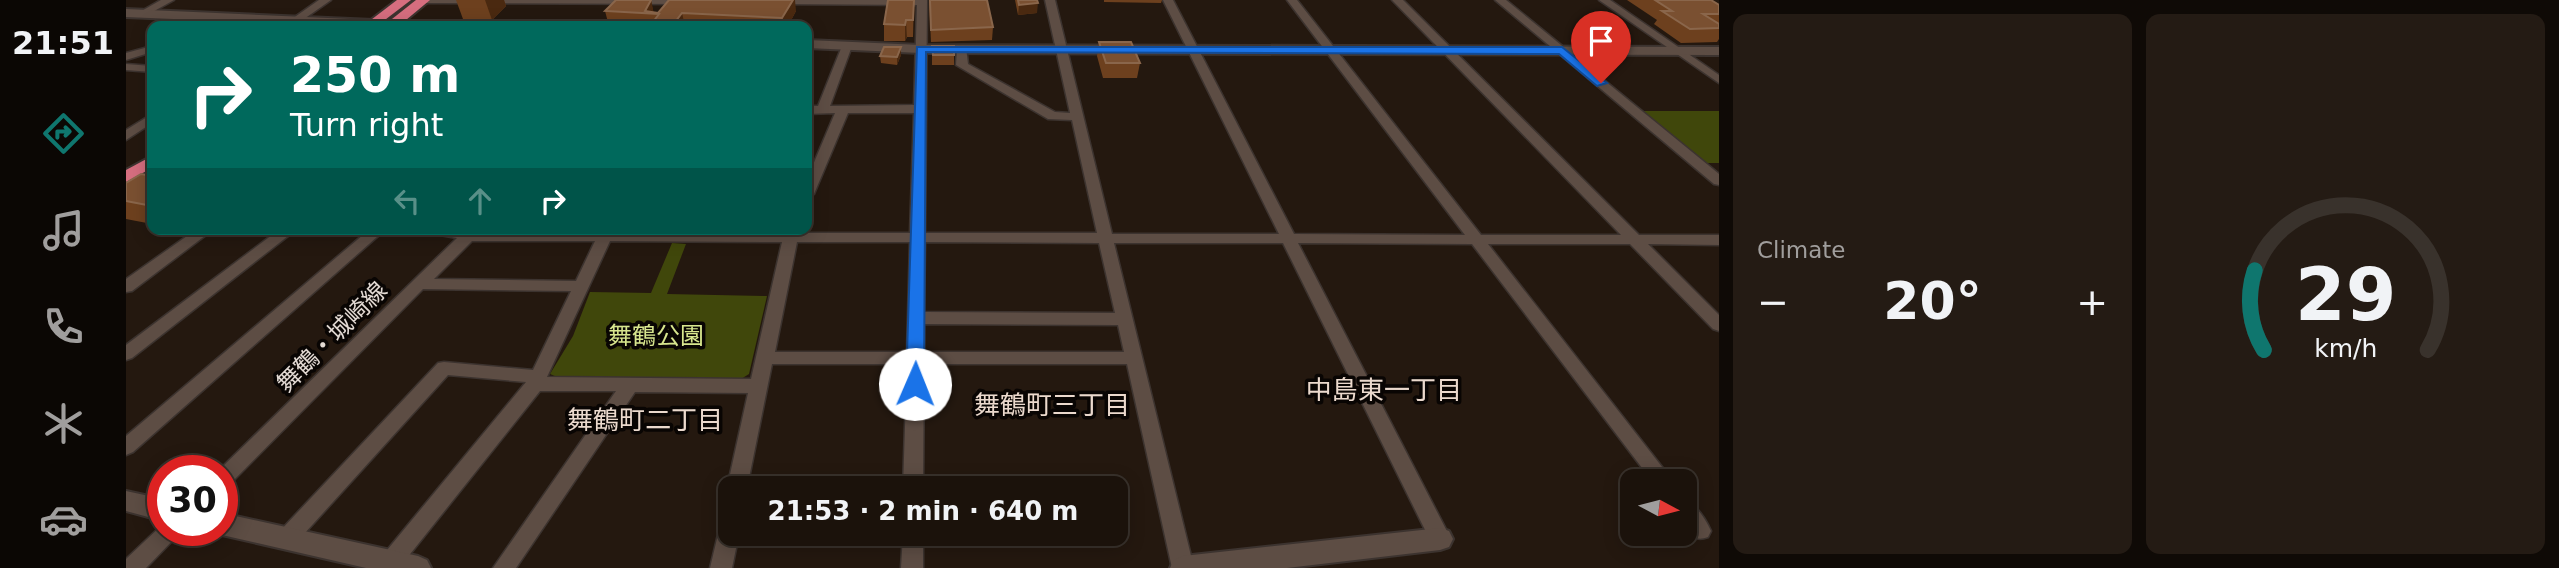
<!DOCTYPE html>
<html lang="en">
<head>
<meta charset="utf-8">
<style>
  :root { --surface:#1b120b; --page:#241b14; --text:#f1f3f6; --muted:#a09e9d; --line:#39322c; --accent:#0f766e }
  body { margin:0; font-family:"DejaVu Sans","Noto Sans JP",sans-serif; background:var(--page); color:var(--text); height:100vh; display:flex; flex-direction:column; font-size:26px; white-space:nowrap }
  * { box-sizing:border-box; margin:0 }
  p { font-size:23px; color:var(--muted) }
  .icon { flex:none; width:38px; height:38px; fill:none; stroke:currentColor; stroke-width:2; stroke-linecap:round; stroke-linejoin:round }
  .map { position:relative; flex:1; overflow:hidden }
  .details { display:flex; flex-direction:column; gap:14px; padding:14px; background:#0f0a06; width:840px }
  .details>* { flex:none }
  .guide { position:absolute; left:21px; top:21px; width:665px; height:214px; border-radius:14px; box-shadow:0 4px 18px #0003,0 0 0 2px var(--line); background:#00695c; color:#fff; overflow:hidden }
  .needle { width:46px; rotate:97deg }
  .fabs { position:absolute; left:1494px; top:469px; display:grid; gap:14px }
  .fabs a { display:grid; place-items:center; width:77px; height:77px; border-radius:14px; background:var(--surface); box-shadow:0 4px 18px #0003,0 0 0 2px var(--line); font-size:35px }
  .speed { position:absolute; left:21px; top:455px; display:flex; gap:14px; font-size:35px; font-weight:700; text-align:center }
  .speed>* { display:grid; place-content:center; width:91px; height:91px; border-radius:50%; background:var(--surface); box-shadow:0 4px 18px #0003,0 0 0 2px var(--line); line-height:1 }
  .speed .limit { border:10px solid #d22; background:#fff; color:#111 }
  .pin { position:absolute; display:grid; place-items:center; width:60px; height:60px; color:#fff; margin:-72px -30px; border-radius:50% 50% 50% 0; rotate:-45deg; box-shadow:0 0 7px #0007 }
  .pin .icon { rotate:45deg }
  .me { position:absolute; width:77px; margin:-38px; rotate:1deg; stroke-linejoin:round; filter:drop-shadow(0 0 5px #0008) }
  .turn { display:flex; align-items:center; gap:24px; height:147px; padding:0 28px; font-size:32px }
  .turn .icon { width:91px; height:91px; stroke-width:2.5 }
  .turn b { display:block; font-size:49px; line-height:60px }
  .lanes { display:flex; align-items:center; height:66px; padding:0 28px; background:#0003; justify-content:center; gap:35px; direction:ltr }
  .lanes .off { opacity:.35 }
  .big { font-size:52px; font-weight:600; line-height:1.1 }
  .details .tile { flex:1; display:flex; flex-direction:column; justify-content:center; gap:10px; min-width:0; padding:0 24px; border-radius:14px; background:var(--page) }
  .details .dial { align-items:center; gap:0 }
  .dial svg { height:182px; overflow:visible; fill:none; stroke:var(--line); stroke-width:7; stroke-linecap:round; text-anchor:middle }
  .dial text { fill:var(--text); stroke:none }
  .heat { display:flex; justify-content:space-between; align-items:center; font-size:38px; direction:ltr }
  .details .tiles { flex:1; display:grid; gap:14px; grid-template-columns:repeat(2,1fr) }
  .trip { position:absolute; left:592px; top:476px; width:410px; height:70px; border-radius:14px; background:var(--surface); box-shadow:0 4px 18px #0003,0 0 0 2px var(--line); font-weight:600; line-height:70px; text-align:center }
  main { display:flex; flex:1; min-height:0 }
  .tab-bar { display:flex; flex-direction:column; width:126px; justify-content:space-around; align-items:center; background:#0b0704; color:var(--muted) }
  .tab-bar .icon { width:49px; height:49px }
  .tab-bar .on { color:var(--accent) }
  .tab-bar b { font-size:32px; color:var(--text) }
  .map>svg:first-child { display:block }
  .green { fill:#40470b }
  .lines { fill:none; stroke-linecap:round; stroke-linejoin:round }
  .minor-casing { stroke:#3c332f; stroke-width:3 }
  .tertiary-casing { stroke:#3c332f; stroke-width:4 }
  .trunk-casing { stroke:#3c332f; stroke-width:4 }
  .minor { fill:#5d4d44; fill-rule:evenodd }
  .tertiary { fill:#5d4d44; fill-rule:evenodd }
  .trunk { fill:#d66e7f; fill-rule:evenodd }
  .wall { fill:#6d401e }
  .shaded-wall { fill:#4a2910 }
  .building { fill:#7a5031; stroke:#8a664b; stroke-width:2 }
  .route { fill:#1a73e8; stroke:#114b97; stroke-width:2 }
  .labels { text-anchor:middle; stroke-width:7; stroke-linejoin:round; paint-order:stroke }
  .park-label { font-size:24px; fill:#d8e68e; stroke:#090503 }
  .street-label { font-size:24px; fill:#e3dad4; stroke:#090503 }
  .neighbourhood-label { font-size:26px; fill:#ebd9cd; stroke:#090503 }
</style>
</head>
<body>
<main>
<nav class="tab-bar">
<b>21:51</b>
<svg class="icon on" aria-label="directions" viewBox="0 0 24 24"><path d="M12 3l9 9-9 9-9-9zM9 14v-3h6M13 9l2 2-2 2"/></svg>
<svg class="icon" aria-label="music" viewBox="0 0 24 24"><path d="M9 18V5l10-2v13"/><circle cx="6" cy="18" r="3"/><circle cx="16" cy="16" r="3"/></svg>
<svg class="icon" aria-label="phone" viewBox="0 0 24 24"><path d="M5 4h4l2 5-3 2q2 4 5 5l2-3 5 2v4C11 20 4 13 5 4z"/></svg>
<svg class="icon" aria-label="climate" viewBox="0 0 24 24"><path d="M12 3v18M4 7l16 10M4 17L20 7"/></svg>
<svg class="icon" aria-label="car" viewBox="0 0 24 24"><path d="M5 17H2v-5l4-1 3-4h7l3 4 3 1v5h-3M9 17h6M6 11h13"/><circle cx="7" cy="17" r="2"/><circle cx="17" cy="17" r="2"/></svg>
</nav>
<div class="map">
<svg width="1593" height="568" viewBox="0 0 1593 568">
  <rect width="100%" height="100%" fill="#24180f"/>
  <!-- green -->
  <g class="green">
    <path d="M1517,111H1593V163H1580Z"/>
    <path d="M546,243L560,244L541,294L641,296L623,374L615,379L431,377L424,374L447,336L464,292L525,293Z"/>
  </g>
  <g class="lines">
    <defs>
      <g id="minor">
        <path d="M35,0H48L21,15L12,13Z"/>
        <path d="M193,0H205L168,26H156Z"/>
        <path d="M293,0H565L566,1L561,4L298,3Z"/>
        <path d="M646,0H801L799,233H971L946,120L922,119L830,65L831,49L840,47L842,64L929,112L944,113L919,0H929L986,234H1153L1037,0H1047L1168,234L1339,235L1161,0H1171L1355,235H1495L1266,0H1277L1513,235H1593V245L1522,244L1593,315V331L1587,329L1504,244H1362L1547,481H1526L1346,244L1172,243L1325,539L1321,546L1314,548L1307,546L1157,243H988L1068,568H1046L1001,364H798L797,488H777L781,364H646L621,488H604V494L601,488L622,393L509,392L390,568H367L490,391H414L273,568H257L254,562L257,555L400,382L322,375L168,545L161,547L154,545L150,538L154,531L312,363L318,362L407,370L445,291L297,289L103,485L96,487V471H92L331,238L297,232L295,229L658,232L659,229H673V233H784L788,113H722L688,194L681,198V179L709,113L681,114V106H692L716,46L721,43L726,46L704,106L788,105L791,5L650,4ZM346,241H469L450,281L308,279ZM484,241L656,242L625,379L421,377ZM671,242H784L781,352H649ZM799,242L973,243L989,313L798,312ZM798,324L992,325L998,352H798Z"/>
        <path d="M1369,0H1380L1593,174V185L1588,184Z"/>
        <path d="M1473,0H1484L1593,75V83Z"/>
        <path d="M131,16L135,17V21L116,26H100Z"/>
        <path d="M26,46V52L0,60V53Z"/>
        <path d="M0,64L26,66V72L0,70Z"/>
        <path d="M26,114V123L0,140V130Z"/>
        <path d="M71,229H88L6,291L0,292V279Z"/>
        <path d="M154,229H171L6,358L0,360V345Z"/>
        <path d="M244,229H260L7,452L0,455V436Z"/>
        <path d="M1559,501C1571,505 1580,520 1585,531L1582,537C1559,546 1559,517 1559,501Z"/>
        <path d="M604,517V534H613L606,568H584L594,526L597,520Z"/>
        <path d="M37,524V530H54L51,536L20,568H0V559Z"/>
        <path d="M777,534H797V568H775Z"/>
      </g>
      <g id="tertiary">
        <path d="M0,9L293,22L299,26H214L0,17Z"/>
        <path d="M681,40L795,45L1593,47V55L795,53L681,48Z"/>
        <path d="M0,491L37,499V521L0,511Z"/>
        <path d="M96,513L292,556L301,560L305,568H240L96,535L86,530H96Z"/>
        <path d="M1314,528L1323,531L1327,539L1323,547L1314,550L1161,568H1044L1048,560L1057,556Z"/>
      </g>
      <g id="trunk">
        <path d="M271,0H285L251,26H237Z"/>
        <path d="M290,0H304L274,25H266V19Z"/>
        <path d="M26,156V168L0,182V170Z"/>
      </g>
    </defs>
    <!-- minor casing -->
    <use href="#minor" class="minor-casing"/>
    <!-- tertiary casing -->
    <use href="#tertiary" class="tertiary-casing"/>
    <!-- trunk casing -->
    <use href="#trunk" class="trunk-casing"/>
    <!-- minor -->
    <use href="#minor" class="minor"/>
    <!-- tertiary -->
    <use href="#tertiary" class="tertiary"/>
    <!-- trunk -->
    <use href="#trunk" class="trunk"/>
  </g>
  <!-- wall -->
  <g class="wall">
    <path d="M330,0H378L380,6L366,20L337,19Z"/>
    <path d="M525,0L527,12L532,13L670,11L662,26H483L479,11Z"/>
    <path d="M788,0L787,37H781L779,41H758V24Z"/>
    <path d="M803,0H861L867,27L866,40L805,42Z"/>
    <path d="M889,0H911V13L892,15Z"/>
    <path d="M978,0H1036L1035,3L978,2Z"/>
    <path d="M1501,0H1585L1593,5V39L1591,42L1555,43L1528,24L1531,20Z"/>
    <path d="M973,42L1014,63L1011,78H977L971,56Z"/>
    <rect x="806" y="46" width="22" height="19"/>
    <path d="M775,55L771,65L755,63L754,56Z"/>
    <path d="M26,176V224L0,219V183Z"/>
  </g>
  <!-- shaded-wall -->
  <g class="shaded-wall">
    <path d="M359,0H378L380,6L366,20Z"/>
    <path d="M525,0L528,14L519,11Z"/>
    <path d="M667,0H669L670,11L662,26H657L656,18Z"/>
    <path d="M912,3L911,13L892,15L893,5Z"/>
    <path d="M556,13L559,26H546Z"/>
    <path d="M780,20L781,37L779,41V25Z"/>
    <path d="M775,47V55L771,65V57Z"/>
  </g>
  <!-- building -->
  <g class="building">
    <path d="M490,0H525L519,11L532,13L543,0H667L656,18L556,13L546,26H524L533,14L479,11Z"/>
    <path d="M762,0H788L787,20H780L779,25L758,24Z"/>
    <path d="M804,0H861L867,27L805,30Z"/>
    <path d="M892,0H911L912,3L893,5Z"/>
    <path d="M1529,0H1585L1593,5V14H1577L1593,24V28L1564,29L1536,11H1546Z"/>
    <path d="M973,42H1005L1014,63H980Z"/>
    <path d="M806,46H828V55H807Z"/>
    <path d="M758,47H775L771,57L754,56Z"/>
    <path d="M15,174L26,176V206L0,201V183Z"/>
  </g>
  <!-- route -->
  <path class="route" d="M791,47H1436L1481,83L1471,86L1433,54L800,52L798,384L796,389H783L780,384Z"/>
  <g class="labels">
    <!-- park labels -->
    <g class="park-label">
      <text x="530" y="344">舞鶴公園</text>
    </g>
    <!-- street labels -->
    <g class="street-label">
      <text transform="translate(206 337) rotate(-45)" y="8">舞鶴・城崎線</text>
    </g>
    <!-- neighbourhood labels -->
    <g class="neighbourhood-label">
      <text x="1258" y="399">中島東一丁目</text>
      <text x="926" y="414">舞鶴町三丁目</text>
      <text x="519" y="429">舞鶴町二丁目</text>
    </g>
  </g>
</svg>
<div class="fabs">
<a><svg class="needle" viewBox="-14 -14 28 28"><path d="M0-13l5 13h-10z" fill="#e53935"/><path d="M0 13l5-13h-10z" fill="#a09e9d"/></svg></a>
</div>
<div class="speed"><div class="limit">30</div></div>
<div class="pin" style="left:1475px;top:83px;background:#d93025"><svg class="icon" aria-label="arrive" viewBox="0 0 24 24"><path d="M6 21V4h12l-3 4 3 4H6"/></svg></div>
<svg class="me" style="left:789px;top:384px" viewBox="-20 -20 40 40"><circle r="19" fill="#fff"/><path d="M0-13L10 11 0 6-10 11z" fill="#1a73e8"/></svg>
<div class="trip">21:53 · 2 min · 640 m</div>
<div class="guide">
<div class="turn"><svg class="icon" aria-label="right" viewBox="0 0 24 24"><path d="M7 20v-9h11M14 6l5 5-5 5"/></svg><div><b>250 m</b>Turn right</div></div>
<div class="lanes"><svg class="icon off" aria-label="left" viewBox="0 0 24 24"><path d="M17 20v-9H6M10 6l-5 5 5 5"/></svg><svg class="icon off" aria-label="ahead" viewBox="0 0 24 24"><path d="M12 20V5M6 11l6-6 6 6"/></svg><svg class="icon" aria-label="right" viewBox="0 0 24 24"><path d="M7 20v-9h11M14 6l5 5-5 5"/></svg></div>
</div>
</div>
<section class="details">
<div class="tiles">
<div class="tile"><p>Climate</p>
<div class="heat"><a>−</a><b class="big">20°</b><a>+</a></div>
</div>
<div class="tile dial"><svg viewBox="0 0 100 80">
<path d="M14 69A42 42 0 1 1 86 69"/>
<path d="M14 69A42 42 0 0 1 10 34" stroke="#0f766e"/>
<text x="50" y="56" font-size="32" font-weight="700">29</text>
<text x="50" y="72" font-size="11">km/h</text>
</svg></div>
</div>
</section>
</main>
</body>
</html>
